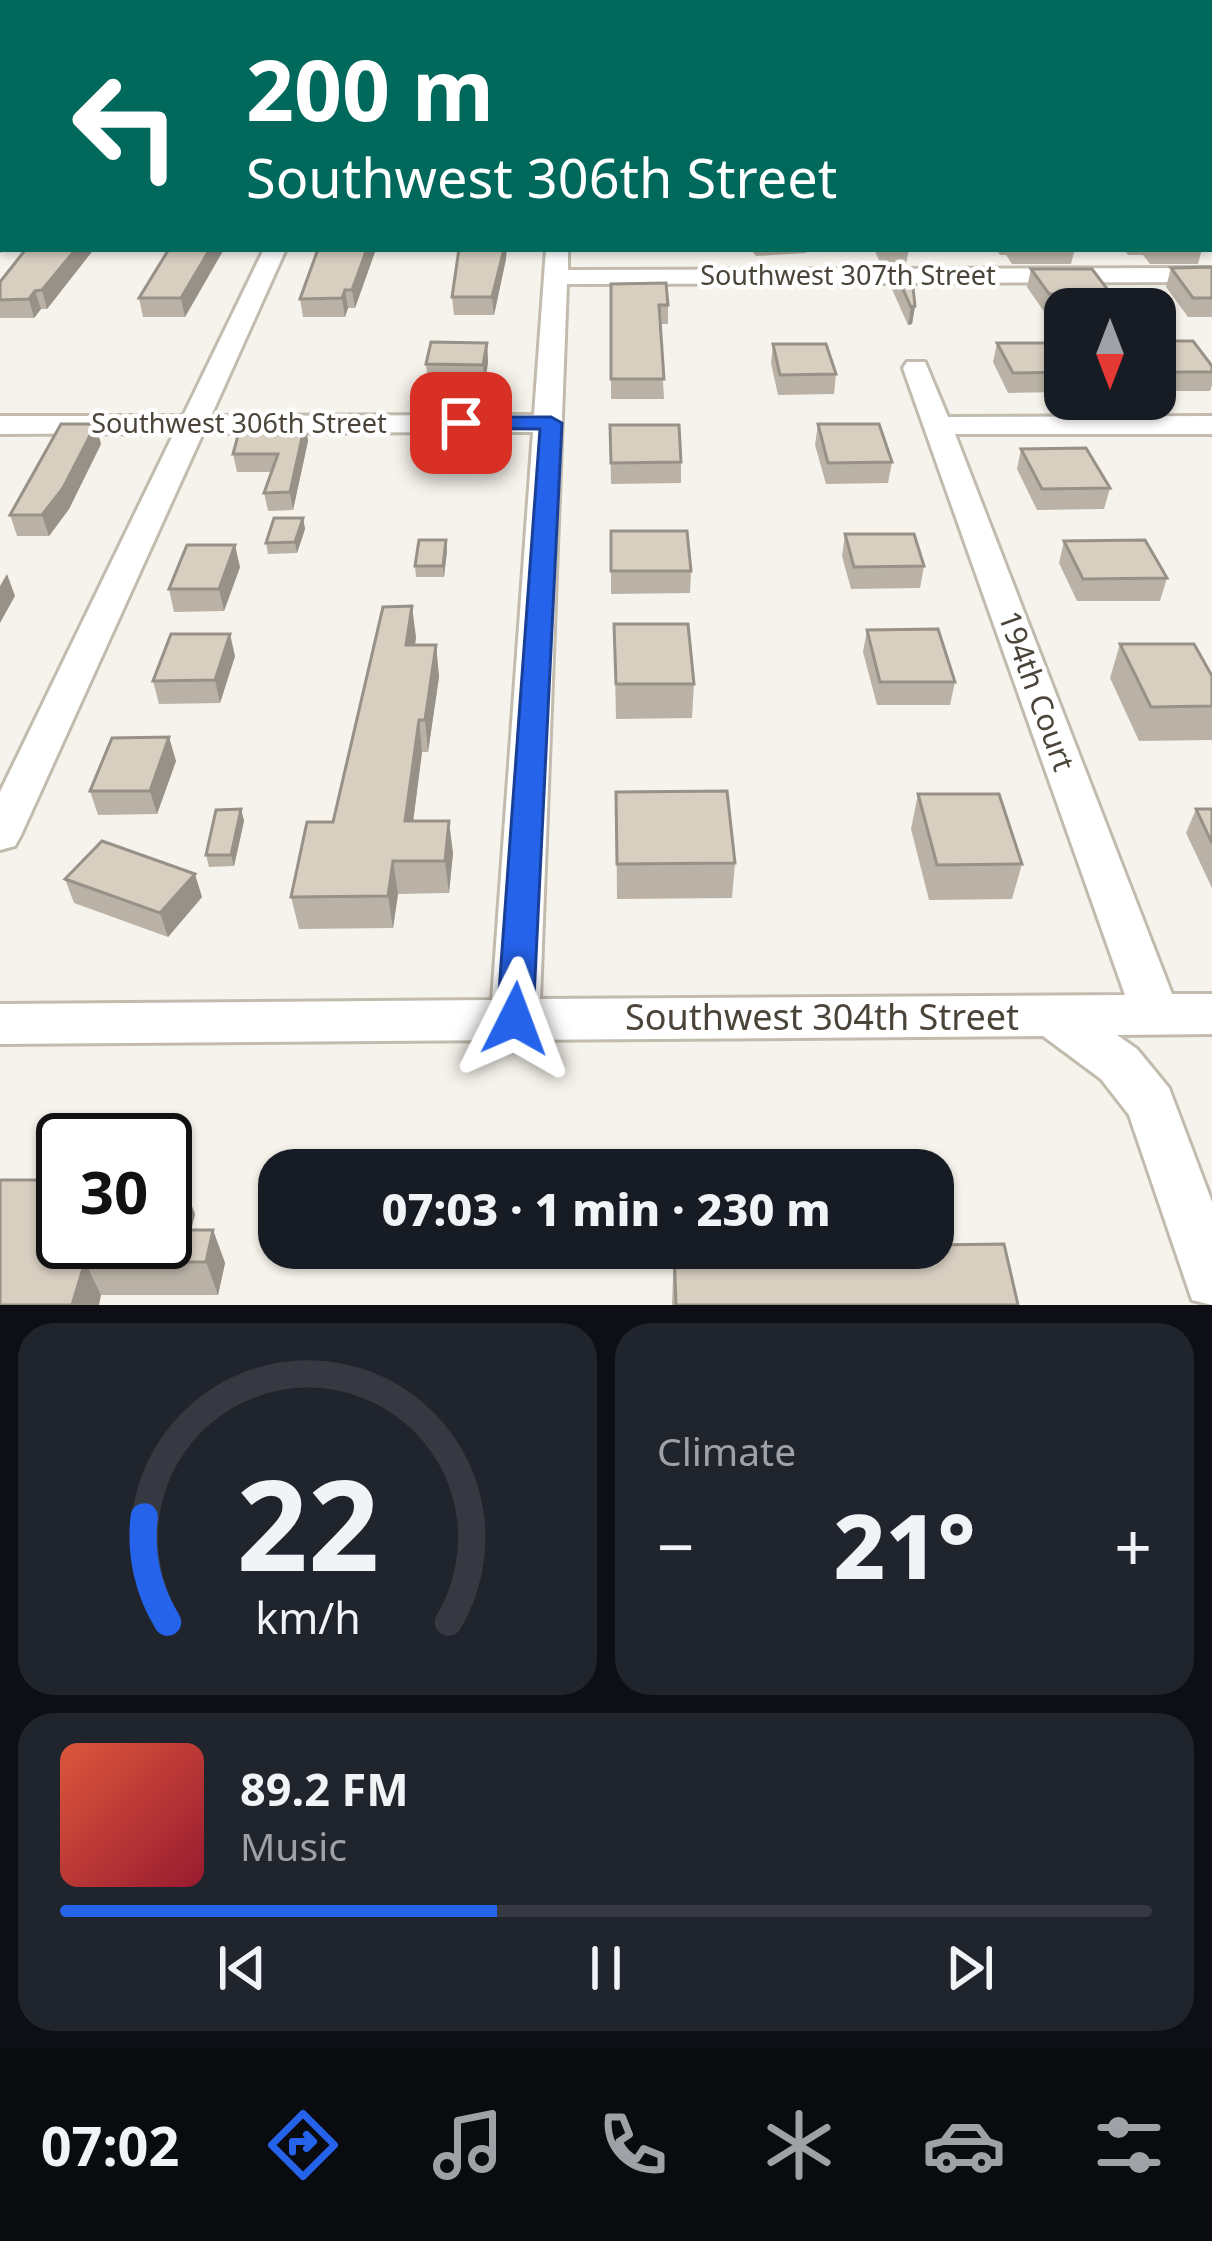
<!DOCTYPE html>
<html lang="en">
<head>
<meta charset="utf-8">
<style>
  :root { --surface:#171b24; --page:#20242c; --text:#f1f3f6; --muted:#9ea1a6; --line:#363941; --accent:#2563eb }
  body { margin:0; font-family:"Noto Sans",sans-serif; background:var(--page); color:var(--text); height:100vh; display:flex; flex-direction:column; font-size:45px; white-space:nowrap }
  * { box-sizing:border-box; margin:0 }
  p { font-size:39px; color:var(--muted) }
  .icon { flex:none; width:66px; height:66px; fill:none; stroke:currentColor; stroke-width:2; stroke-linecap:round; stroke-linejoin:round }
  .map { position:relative; height:1305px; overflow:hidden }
  .details { display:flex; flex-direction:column; gap:18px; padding:18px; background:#0d0f14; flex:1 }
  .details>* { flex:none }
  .top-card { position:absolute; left:0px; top:0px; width:1212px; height:252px; box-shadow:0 3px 9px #0004; background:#00695c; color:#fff; overflow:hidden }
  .needle { width:78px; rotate:180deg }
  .tools { position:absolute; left:1044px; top:288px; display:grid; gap:24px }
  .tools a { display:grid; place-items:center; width:132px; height:132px; border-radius:24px; background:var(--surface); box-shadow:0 3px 9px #0004; font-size:60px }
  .speed { position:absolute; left:36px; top:1113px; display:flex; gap:24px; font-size:60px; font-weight:700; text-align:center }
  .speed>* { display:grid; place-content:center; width:156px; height:156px; border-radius:50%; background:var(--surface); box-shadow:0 3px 9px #0004; line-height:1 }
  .speed .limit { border:6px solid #111; border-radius:18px; background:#fff; color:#111 }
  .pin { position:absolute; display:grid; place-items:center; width:102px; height:102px; color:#fff; margin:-51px; border-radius:24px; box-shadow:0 6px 18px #0006 }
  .me { position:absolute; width:132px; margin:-66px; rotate:3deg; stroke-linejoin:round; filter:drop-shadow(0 0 9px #0008) }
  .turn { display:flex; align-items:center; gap:42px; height:252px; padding:0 48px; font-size:54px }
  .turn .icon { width:156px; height:156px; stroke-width:2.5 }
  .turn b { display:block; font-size:84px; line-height:102px }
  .big { font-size:90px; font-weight:800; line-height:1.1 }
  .details .tile { flex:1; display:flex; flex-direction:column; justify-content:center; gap:18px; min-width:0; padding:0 42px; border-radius:36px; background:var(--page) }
  .details .dial { align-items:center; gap:0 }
  .dial svg { height:312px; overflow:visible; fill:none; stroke:var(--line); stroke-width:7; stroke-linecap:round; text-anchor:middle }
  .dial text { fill:var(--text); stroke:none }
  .song { display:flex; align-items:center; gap:36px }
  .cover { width:144px; height:144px; border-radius:18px; background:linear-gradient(135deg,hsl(10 70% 55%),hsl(350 70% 35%)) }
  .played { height:12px; border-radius:6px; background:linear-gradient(90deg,var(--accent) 40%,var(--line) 40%) }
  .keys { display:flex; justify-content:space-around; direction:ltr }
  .heat { display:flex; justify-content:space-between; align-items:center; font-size:66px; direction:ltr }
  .details .tiles { flex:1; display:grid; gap:18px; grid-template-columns:1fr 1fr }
  .tile:last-child { grid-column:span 2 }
  .trip { position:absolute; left:258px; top:1149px; width:696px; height:120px; border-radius:36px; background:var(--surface); box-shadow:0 3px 9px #0004; font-weight:800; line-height:120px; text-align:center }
  .tabs { display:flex; height:192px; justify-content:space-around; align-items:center; background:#090b0e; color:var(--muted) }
  .tabs .icon { width:84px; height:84px }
  .tabs .current { color:var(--accent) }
  .tabs b { font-size:54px; color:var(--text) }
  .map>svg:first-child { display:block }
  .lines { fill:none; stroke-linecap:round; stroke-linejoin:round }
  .minor-casing { stroke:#c2bbae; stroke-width:6 }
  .minor { fill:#fff; fill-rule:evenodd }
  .wall { fill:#bab2a6 }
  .shaded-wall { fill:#979187 }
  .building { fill:#d8cfc1; stroke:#979187; stroke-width:3 }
  .route { fill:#2563eb; stroke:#184099; stroke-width:3 }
  .labels { text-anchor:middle; stroke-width:9; stroke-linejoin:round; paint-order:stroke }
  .far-street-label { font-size:27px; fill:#4b4439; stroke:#fff }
  .street-label { font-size:30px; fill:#4b4439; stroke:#fff }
  .near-street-label { font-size:36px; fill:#4b4439; stroke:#fff }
</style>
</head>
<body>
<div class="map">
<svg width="1212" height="1305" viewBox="0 0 1212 1305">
  <rect width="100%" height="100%" fill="#f6f3ec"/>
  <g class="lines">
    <defs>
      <g id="minor">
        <rect x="569" y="0" width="14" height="3"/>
        <path d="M920,0H934L936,3H922Z"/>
        <path d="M3,20V31L0,32V21Z"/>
        <rect x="0" y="170" width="3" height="12"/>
        <path d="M3,233V249L0,250V234Z"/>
        <path d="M264,249H286L211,416L534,415L546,249H568V270L1212,268V282L567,284L540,999L1125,995L903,368L907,362H925L948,417L1212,416V434H955L1172,994H1212V1034L1117,1035L1137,1049L1169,1088L1212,1202V1305L1192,1300L1129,1115L1101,1079L1043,1036L0,1044V1004L492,1000L533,432L203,433L21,835L15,846L0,850V792L174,433L0,434V416H183Z"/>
      </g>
    </defs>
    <!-- minor casing -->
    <use href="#minor" class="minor-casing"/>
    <!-- minor -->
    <use href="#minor" class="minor"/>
  </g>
  <!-- wall -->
  <g class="wall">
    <path d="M621,0H714V3H622Z"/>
    <path d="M751,0H793L792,3H753Z"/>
    <path d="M842,0H881V3H844Z"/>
    <path d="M989,0H1116L1115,3H991Z"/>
    <path d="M1178,0H1212V25L1209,23V3H1182Z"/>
    <path d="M1209,151L1212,158L1210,163V165H1212V214L1209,211Z"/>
    <path d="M26,249H94L47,309H41L34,318H0V282Z"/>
    <path d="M224,249L185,317H143L139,298Z"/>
    <path d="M376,249L355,308H348L345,317H303L300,299Z"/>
    <path d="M742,249H806V253L756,256L751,250L742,251Z"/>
    <path d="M874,249H909L906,264L881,265Z"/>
    <path d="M996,249H1075L1071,264H1012L1006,255H1000Z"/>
    <path d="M1124,249H1202L1198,264H1150L1143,255H1128Z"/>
    <path d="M506,259L494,315H454L452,297Z"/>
    <path d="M1212,267V317H1188L1166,287L1171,268Z"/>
    <path d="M894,269L915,306L912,324L908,325L891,287Z"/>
    <path d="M1031,269L1111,294L1107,309H1065V313H1045L1027,287Z"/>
    <path d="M611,284L668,305V324H660L664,399H611Z"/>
    <path d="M1155,341L1212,366V385L1210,391H1155Z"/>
    <path d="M487,343L488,362L485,384H428L426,364Z"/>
    <path d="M997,343L1065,365L1064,392L1008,393L993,362Z"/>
    <path d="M773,344L836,374L834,394L778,395L771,363Z"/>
    <path d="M305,424L308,441L293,510L268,511L264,493L272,472H237L233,454L287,427Z"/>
    <path d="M818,424L892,462L888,483L826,484L815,445Z"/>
    <path d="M610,425L681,462V483L611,484Z"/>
    <path d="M101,444L69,509L49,536H17L10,515Z"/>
    <path d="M1021,449L1110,488L1104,509L1037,510L1017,469Z"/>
    <path d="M303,518L305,529L297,553L268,554L266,543Z"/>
    <path d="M611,531L691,571L690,593L611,594Z"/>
    <path d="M845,534L924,566L920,588L851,589L842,556Z"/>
    <path d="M1064,541L1167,578L1160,601H1077L1059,563Z"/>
    <path d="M447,551L444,577H416L415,566Z"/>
    <path d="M240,567L224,611L174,612L169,589Z"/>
    <path d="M614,624L694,684L692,718L616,719Z"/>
    <path d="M867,630L955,682L950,705H877L863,652Z"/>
    <path d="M416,637L415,645H436L439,677L428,752H422L413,821L453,853L449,893L398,894L393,928L299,929L291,897L333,822Z"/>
    <path d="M1120,644L1212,676V740L1139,741L1110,678Z"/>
    <path d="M235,656L220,703L159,704L153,681Z"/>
    <path d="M176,761L157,814L98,815L90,791Z"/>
    <path d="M616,792L735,863L732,898L617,899Z"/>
    <path d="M918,794L1022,864L1012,899L929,900L911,829Z"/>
    <path d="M241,809L244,821L234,866L209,867L206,855Z"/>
    <path d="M1196,809H1212V888L1186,833Z"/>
    <path d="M65,879L202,897L168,937L74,903Z"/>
    <path d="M0,1180L195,1214L191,1230H213L225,1263L218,1295H101Z"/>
    <path d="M674,1249L1018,1305H672Z"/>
  </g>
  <!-- shaded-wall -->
  <g class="shaded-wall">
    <path d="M76,249H94L47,309L42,290Z"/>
    <path d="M210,249H224L185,317L181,298Z"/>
    <path d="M367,249H376L355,308L352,290Z"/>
    <path d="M504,249H507L506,259L494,315L492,297Z"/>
    <path d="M345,290L348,308L345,317L342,298Z"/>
    <path d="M35,291L41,309L34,318L29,299Z"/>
    <path d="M915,306L912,324L908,325L911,307Z"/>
    <path d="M487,343L488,362L485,384L483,365Z"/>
    <path d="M96,424L101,444L69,509L49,536L42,515Z"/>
    <path d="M305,424L308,441L293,510L290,492Z"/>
    <path d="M303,518L305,529L297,553L295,542Z"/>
    <path d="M446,540L447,551L444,577L443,566Z"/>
    <path d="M235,545L240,567L224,611L219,589Z"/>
    <path d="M7,574L15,596L0,623V586Z"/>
    <path d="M412,606L416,637L410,677L406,645Z"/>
    <path d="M230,634L235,656L220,703L215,680Z"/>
    <path d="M436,645L439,677L428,752L425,720Z"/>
    <path d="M419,720L422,752L409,854L405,821Z"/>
    <path d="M169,737L176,761L157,814L150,791Z"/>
    <path d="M241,809L244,821L234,866L231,855Z"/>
    <path d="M449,821L453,853L449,893L445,861Z"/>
    <path d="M393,861L398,894L393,928L388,896Z"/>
    <path d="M195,874L202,897L168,937L160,913Z"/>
    <path d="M182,1180L195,1214L183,1263L169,1230Z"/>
    <path d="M213,1230L225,1263L218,1295L206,1262Z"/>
    <path d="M85,1262L101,1295L99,1305H72Z"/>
  </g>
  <!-- building -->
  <g class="building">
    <path d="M279,0H381L379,3H277Z"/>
    <path d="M463,0H497L496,3H462Z"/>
    <path d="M648,0H714L713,3H649Z"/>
    <path d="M1001,0H1045L1049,3H1003Z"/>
    <path d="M1198,0H1212V10L1209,8V3H1202Z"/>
    <path d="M1209,86L1212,88V111H1209Z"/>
    <path d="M1209,151L1210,165H1212V193L1209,190Z"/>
    <path d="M26,249H76L42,290L35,291L29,299L0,300V282Z"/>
    <path d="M169,249H210L181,298H139Z"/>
    <path d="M318,249H367L352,290H345L342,298L300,299Z"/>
    <path d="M459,249H504L492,297H452Z"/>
    <path d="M1212,267V298H1193L1171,268Z"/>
    <path d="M894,269H911L915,306L911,307Z"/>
    <path d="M1031,269H1092L1111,294H1049Z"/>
    <path d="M666,283L668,305H659L664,379H611V284Z"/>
    <path d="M1155,341H1193L1212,366V372H1161L1155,363Z"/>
    <path d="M431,342L487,343L483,365L426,364Z"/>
    <path d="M997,343H1052L1065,365V372L1013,373Z"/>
    <path d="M773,344H826L836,374L780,375Z"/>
    <path d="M290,420L305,424L290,492L264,493L278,454H233L240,428L287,427Z"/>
    <path d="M61,424H96L63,488L42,515H10Z"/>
    <path d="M818,424H879L892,462L828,463Z"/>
    <path d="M610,425H679L681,462L611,463Z"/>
    <path d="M1086,448L1110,488L1042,489L1021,449Z"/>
    <path d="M274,518H303L295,542L266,543Z"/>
    <path d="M611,531H687L691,571H611Z"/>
    <path d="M845,534H914L924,566L854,567Z"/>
    <path d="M419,540H446L443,566H415Z"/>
    <path d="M1145,540L1167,578L1083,579L1064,541Z"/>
    <path d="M187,545H235L219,589H169Z"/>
    <path d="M412,606L406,645H436L425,720H419L405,821H449L445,861H393L388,896L291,897L307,822H333L383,607Z"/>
    <path d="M614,624H688L694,684H616Z"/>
    <path d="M938,629L955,682H880L867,630Z"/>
    <path d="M171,634H230L215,680L153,681Z"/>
    <path d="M1120,644H1194L1212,676V706L1151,707Z"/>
    <path d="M169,737L150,791H90L112,738Z"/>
    <path d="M727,791L735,863L617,864L616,792Z"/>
    <path d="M918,794H999L1022,864L937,865Z"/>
    <path d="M241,809L231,855H206L216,810Z"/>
    <path d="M1196,809H1212V843Z"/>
    <path d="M102,841L195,874L160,913L65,879Z"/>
    <path d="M0,1180H63V1242H165V1180H182L169,1230H213L206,1262H85L72,1305H0Z"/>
    <path d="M1004,1244L1018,1305H676L674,1249L933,1248V1245Z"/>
  </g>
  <!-- route -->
  <path class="route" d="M461,417H551L562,423L533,1019L528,1030L515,1034L502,1030L497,1019L540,429L454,428L451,423Z"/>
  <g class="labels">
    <!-- far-street labels -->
    <g class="far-street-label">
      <text x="848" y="285">Southwest 307th Street</text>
      <text x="239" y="433">Southwest 306th Street</text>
    </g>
    <!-- street labels -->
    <g class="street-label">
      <text transform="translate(1036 691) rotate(70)" y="10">194th Court</text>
    </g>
    <!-- near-street labels -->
    <g class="near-street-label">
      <text x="822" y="1030">Southwest 304th Street</text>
    </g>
  </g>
</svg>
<div class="tools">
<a><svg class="needle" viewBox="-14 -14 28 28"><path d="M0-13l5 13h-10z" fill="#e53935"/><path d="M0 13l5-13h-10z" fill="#9ea1a6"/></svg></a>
</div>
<div class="speed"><div class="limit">30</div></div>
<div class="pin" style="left:461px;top:423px;background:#d93025"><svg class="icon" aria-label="arrive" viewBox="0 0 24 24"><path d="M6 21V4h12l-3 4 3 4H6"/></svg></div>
<svg class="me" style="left:515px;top:1019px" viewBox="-20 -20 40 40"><path d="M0-17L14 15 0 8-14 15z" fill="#2563eb" stroke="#fff" stroke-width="4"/></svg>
<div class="trip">07:03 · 1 min · 230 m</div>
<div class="top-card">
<div class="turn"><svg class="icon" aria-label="left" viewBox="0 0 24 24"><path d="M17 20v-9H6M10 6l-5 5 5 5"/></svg><div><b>200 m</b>Southwest 306th Street</div></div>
</div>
</div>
<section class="details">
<div class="tiles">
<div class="tile dial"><svg viewBox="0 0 100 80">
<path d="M14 69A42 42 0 1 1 86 69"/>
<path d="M14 69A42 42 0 0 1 8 42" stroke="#2563eb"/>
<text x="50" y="56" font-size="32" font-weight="700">22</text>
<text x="50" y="72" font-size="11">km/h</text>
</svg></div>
<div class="tile"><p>Climate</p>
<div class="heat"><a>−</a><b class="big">21°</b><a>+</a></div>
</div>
<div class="tile">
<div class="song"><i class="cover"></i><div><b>89.2 FM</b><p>Music</p></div></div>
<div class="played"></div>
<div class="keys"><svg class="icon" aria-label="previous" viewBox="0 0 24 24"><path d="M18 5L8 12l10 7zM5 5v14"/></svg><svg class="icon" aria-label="pause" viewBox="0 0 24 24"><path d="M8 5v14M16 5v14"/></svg><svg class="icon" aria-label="next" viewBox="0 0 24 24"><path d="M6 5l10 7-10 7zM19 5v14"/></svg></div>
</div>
</div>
</section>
<nav class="tabs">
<b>07:02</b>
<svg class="icon current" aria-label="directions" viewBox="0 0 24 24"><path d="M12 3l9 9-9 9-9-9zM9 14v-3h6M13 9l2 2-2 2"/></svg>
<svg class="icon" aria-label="music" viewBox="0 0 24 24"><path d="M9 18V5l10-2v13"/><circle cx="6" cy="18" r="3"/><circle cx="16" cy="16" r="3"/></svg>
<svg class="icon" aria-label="phone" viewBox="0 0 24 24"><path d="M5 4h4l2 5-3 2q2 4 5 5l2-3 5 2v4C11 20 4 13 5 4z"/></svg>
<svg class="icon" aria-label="climate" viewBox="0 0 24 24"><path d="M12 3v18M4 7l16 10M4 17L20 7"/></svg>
<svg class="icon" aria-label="car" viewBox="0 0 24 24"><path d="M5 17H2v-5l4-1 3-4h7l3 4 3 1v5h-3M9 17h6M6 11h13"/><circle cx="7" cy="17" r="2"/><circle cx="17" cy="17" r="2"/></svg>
<svg class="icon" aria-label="filters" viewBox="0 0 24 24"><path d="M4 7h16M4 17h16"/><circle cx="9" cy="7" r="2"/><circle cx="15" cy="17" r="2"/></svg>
</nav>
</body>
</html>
